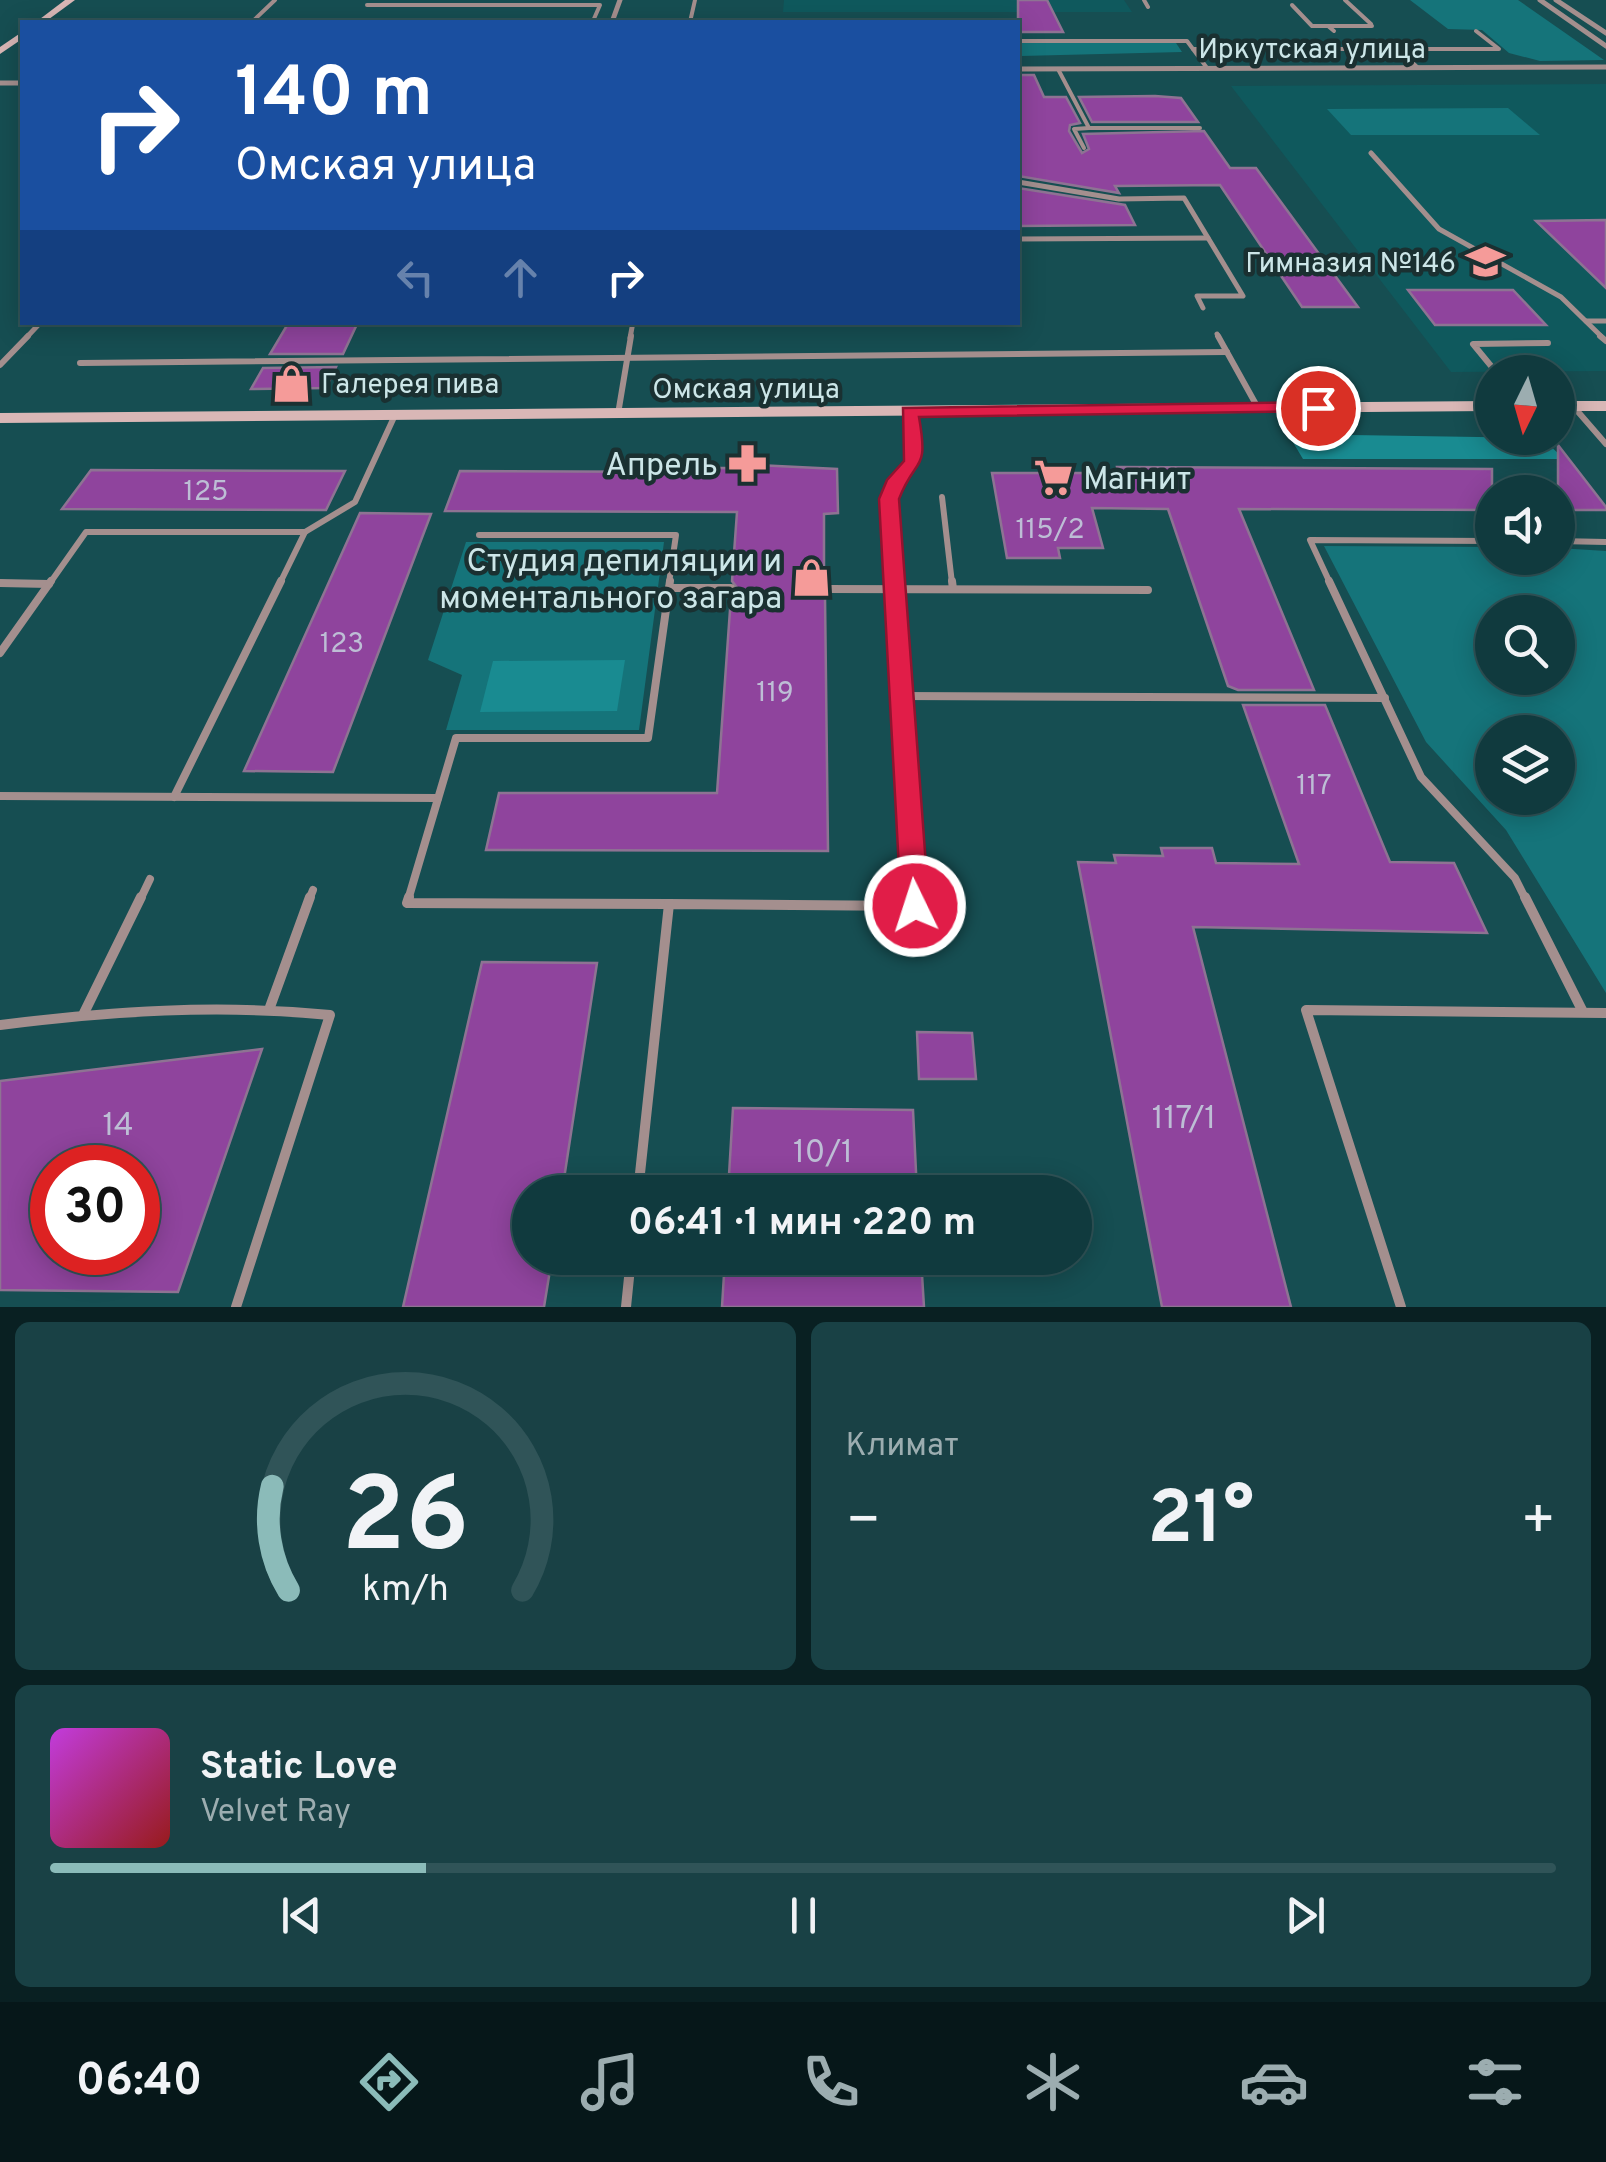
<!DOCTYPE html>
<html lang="ru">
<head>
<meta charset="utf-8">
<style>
  :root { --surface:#103a3e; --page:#194145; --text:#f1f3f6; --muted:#9cadb0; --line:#305458; --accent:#8bbbb9 }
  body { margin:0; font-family:Overpass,sans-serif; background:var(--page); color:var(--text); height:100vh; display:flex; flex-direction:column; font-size:38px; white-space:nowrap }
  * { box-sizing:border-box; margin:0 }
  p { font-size:32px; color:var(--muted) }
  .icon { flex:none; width:55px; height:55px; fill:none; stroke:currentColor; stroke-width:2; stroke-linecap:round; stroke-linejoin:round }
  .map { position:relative; height:1307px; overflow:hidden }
  .panel { display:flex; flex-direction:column; gap:15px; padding:15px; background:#092022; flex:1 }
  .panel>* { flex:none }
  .guide { position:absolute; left:20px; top:20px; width:1000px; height:305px; border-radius:0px; box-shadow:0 5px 25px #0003,0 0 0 2px var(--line); background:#1a4fa0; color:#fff; overflow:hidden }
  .needle { width:65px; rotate:185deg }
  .buttons { position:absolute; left:1475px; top:355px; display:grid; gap:20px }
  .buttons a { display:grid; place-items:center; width:100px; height:100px; border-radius:50%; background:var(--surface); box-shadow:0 5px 25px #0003,0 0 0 2px var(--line); font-size:50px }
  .speed { position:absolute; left:30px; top:1145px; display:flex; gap:20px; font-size:50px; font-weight:700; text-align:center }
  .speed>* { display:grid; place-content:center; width:130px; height:130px; border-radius:50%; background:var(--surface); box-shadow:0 5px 25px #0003,0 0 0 2px var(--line); line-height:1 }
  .speed .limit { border:15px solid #d22; background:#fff; color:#111 }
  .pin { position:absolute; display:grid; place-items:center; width:85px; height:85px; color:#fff; margin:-42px; border:5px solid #fff; border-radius:50%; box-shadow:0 2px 10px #0007 }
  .me { position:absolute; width:110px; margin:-55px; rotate:356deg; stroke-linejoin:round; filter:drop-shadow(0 0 8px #0008) }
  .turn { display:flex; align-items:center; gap:35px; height:210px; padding:0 50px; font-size:45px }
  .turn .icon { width:130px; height:130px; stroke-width:2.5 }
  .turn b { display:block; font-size:70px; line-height:85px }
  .lanes { display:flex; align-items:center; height:95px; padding:0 50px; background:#0003; justify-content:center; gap:50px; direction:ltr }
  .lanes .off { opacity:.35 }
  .big { font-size:75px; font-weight:700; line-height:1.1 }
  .panel .widget { flex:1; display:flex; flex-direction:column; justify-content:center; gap:15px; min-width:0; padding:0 35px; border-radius:15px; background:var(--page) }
  .panel .dial { align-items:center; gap:0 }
  .dial svg { height:260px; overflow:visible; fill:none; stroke:var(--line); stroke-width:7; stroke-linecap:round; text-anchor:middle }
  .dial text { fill:var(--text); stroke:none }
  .song { display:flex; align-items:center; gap:30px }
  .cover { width:120px; height:120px; border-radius:15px; background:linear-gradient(135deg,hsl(290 70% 55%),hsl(0 70% 35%)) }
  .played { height:10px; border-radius:5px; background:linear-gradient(90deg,var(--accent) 25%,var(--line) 25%) }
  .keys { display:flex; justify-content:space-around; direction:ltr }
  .heat { display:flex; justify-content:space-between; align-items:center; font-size:55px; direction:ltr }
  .panel .tiles { flex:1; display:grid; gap:15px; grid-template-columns:1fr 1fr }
  .widget:last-child { grid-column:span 2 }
  .trip { position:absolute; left:512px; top:1175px; width:580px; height:100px; border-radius:50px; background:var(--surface); box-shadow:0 5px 25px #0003,0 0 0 2px var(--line); font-weight:700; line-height:100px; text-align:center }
  .tabs { display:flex; height:160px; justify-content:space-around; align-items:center; background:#061719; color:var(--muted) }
  .tabs .icon { width:70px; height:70px }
  .tabs .on { color:var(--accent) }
  .tabs b { font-size:45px; color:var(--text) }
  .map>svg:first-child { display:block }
  .built { fill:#0f595d }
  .green { fill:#15747a; fill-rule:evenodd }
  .forest { fill:#198b91 }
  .building { fill:#8f449d; stroke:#8e7393; stroke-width:2.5; fill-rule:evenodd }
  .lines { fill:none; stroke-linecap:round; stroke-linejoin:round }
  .lane-far4 { stroke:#a48f8e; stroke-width:4 }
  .lane-far3 { stroke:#a48f8e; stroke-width:5 }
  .lane-far2 { stroke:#a48f8e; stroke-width:6 }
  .lane-far1 { stroke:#a48f8e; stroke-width:8 }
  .lane { stroke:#a48f8e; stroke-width:10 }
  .street-far3 { stroke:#a48f8e; stroke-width:5 }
  .street-far2 { stroke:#a48f8e; stroke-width:9 }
  .street-far1 { stroke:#a48f8e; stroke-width:11 }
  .street { stroke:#a48f8e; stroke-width:14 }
  .secondary { fill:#d9b7b6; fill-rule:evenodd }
  .route { fill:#e11d48; stroke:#92132f; stroke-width:2.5 }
  .labels { text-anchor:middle; stroke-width:9; stroke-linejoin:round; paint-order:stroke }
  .far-street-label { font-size:28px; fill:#cce6e8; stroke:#1a3031 }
  .far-poi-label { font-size:28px; fill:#cce6e8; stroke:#1a3031; text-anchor:end }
  .number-label { font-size:28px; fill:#bdbed5 }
  .poi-label { font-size:32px; fill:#cce6e8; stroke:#1a3031; text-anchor:end }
  .near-number-label { font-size:32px; fill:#bdbed5 }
</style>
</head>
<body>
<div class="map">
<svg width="1606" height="1307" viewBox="0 0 1606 1307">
  <rect width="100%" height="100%" fill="#164e52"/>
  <!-- built -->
  <g class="built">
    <path d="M784,0H1124L1132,12H783Z"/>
    <path d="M1606,84V371L1451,372L1231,86Z"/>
  </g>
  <!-- green -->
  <g class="green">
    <path d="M1410,0H1518L1604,60L1540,61L1509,53L1482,30L1448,29Z"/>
    <path d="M1018,43H1176L1182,52L1021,56Z"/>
    <path d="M1508,108L1540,135H1351L1327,109Z"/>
    <path d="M466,542H664L639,730H446L462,675L428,660Z"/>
    <path d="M1324,546L1492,547V558H1558V548L1606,551V993L1506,830L1426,742ZM1558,612V678H1492V612ZM1558,732V798H1492V732Z"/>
  </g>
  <!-- forest -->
  <g class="forest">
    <path d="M1288,434L1542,438L1564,459H1303Z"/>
    <path d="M625,660L617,711L480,712L493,661Z"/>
  </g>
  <!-- building -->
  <g class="building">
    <path d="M1018,0H1047L1063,32H1018Z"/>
    <path d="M1018,75H1034L1044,97H1066L1080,123L1070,125L1069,131L1082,153L1089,149L1083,134L1204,131L1230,168H1256L1358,307H1302L1220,185L1115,186L1119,193L1018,176Z"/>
    <path d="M1155,96L1181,98L1198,122H1092L1079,97Z"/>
    <path d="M1018,188L1125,205L1135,225L1018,226Z"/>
    <path d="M1606,220V288L1536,221Z"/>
    <path d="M1408,290H1513L1546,325H1435Z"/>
    <path d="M289,322H358L343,354H270Z"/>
    <path d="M336,367L326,388L251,389L263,368Z"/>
    <path d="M1558,445L1606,507V510H1558Z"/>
    <path d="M738,464L837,469L838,513L824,514V582L817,588L825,596L828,851L486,850L499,793H717L731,596L738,589L732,581L737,512L445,511L460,471L709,472L710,468H737Z"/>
    <path d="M1117,467L1492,469V510L1239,509L1314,690H1238L1228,686L1168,509L1092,508L1103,548H1058L1060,558H1007L992,473H1118Z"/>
    <path d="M91,470L345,471L326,510L62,509Z"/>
    <path d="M360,513L431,514L333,772L244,771Z"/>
    <path d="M1243,705H1325L1390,862L1454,863L1487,933L1193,927L1291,1307H1162L1078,862L1116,863L1114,855L1163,856L1161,848H1212L1216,863L1299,864Z"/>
    <path d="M482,962L597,963L562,1192H530V1258H552L544,1307H403Z"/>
    <path d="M917,1032L972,1033L976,1079H919Z"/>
    <path d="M262,1049L178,1292L0,1290V1081ZM52,1168H138V1252H52Z"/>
    <path d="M733,1108L913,1110L917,1192H728Z"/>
    <path d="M725,1258H921L924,1307H722Z"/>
  </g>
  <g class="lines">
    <!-- lane-far4 -->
    <g class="lane-far4">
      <path d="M1144,0L1148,7"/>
      <path d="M1345,0L1371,24"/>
      <path d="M367,5H600L593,21"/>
      <path d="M1292,5L1312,26H1328"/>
      <path d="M353,21H612"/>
      <path d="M252,22L275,0"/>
      <path d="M690,22L695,0"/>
      <path d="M1334,31L1328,26H1372"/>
      <path d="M1018,41H1187L1207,68"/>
      <path d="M1193,49H1499L1476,31"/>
      <path d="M1398,49L1417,67"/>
      <path d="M1058,69L1089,128H1200"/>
      <path d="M1084,148L1074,129L1089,128"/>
    </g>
    <!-- lane-far3 -->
    <g class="lane-far3">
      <path d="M1371,153L1439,229L1561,297L1603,338"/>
      <path d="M1018,182L1119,199L1184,198L1243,296H1197L1203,308"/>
      <path d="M1018,239L1208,238"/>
      <path d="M1586,321H1606"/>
      <path d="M1217,334L1219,338"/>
      <path d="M26,338L41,322"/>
      <path d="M630,338L633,322"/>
    </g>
    <!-- lane-far2 -->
    <g class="lane-far2">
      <path d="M1218,336L1258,408"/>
      <path d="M1600,336L1606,341"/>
      <path d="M80,363L1227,352"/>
      <path d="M0,365L28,336"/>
      <path d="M1496,372L1473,344L1548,343"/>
      <path d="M1573,406L1606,444"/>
      <path d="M618,414L631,336"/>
      <path d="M942,497L952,583"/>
      <path d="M305,532L355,502L395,415"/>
      <path d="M479,535H676L669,583"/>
      <path d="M1558,541L1606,542"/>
      <path d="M0,583H5"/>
      <path d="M50,583L86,532H305L280,583"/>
      <path d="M1330,583L1310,540L1492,541"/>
    </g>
    <!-- lane-far1 -->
    <g class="lane-far1">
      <path d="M952,581L953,589"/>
      <path d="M1329,581L1421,777L1515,878L1526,900"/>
      <path d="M0,583L49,584"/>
      <path d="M669,588H731"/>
      <path d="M824,589L1148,590"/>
      <path d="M0,653L51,581"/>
      <path d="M900,696L1385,698"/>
      <path d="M0,796L438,798"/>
      <path d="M174,797L281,581"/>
      <path d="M140,900L150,879"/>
      <path d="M309,900L313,890"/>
      <path d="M408,900L456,738H648L670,581"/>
    </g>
    <!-- lane -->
    <g class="lane">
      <path d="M409,897L407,903L669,904"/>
      <path d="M1525,897L1583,1012"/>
      <path d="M270,1007L310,897"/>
      <path d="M84,1013L141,897"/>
      <path d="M0,1025C110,1011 219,1004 330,1015L236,1307"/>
      <path d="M638,1192L669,904L915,906"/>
      <path d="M626,1307L631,1258"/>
      <path d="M1401,1307L1306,1010L1606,1013"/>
    </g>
    <!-- street-far3 -->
    <g class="street-far3">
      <path d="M1540,0L1606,46"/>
      <path d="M1556,0L1606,33"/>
      <path d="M612,22L620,0"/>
      <path d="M1018,69L1606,67"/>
      <path d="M0,83H22"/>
    </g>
    <!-- street-far2 -->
    <path class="street-far2" d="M894,583L889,499L914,457L909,412"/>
    <!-- street-far1 -->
    <path class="street-far1" d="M894,581L915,900"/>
    <!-- street -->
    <path class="street" d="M914,897L915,906"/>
    <!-- secondary -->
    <g class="secondary">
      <path d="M65,0H75L45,22H36Z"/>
      <path d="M22,32V39L0,54V47Z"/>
      <path d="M1492,401V411L0,423V413Z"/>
      <rect x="1558" y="401" width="48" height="10"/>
    </g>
  </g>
  <!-- route -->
  <path class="route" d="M1318,402L1324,404V411L919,417C929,474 916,455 899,499L929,906L925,913H905L901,906L879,499L887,480L904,461L903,408Z"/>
  <!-- icons -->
  <defs>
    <symbol id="school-bare" viewBox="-9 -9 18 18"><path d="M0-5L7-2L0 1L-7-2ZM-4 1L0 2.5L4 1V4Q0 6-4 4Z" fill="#f59b99" stroke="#1a3031" stroke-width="2.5" paint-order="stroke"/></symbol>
    <symbol id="shop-bare" viewBox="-9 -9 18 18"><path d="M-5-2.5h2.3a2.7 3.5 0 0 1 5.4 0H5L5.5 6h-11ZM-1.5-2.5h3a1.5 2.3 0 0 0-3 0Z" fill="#f59b99" stroke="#1a3031" stroke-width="2.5" paint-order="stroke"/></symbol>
    <symbol id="pharmacy-bare" viewBox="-9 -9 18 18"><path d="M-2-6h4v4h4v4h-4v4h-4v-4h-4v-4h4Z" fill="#f59b99" stroke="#1a3031" stroke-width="2.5" paint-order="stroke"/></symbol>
    <symbol id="supermarket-bare" viewBox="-9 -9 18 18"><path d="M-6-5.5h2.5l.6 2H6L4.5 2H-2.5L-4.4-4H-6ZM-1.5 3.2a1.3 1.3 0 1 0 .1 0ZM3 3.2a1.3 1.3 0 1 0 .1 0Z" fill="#f59b99" stroke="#1a3031" stroke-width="2.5" paint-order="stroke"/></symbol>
  </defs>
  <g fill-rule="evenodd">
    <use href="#school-bare" x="1458" y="234" width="55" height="55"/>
    <use href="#shop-bare" x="264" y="356" width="55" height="55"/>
    <use href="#pharmacy-bare" x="720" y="436" width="55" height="55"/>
    <use href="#supermarket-bare" x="1026" y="450" width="55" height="55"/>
    <use href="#shop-bare" x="784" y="550" width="55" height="55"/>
  </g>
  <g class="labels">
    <!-- far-street labels -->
    <g class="far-street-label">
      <text x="1312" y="58">Иркутская улица</text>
      <text x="746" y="398">Омская улица</text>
    </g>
    <!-- far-poi labels -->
    <g class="far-poi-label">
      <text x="1456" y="272">Гимназия №146</text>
      <text x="321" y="393" text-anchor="start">Галерея пива</text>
    </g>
    <!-- number labels -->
    <g class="number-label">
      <text x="206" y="500">125</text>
      <text x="1050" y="538">115/2</text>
      <text x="342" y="652">123</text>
      <text x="775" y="701">119</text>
      <text x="1314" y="794">117</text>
    </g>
    <!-- poi labels -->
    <g class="poi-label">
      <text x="718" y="475">Апрель</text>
      <text x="1083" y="489" text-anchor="start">Магнит</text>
      <text x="782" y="571">Студия депиляции и<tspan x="782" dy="37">моментального загара</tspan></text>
    </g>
    <!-- near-number labels -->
    <g class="near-number-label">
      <text x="1184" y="1128">117/1</text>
      <text x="118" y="1135">14</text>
      <text x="823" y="1162">10/1</text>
    </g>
  </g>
</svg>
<div class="buttons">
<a><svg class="needle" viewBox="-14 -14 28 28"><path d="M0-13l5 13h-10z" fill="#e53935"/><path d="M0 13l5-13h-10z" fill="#9cadb0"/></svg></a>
<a><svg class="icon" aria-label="sound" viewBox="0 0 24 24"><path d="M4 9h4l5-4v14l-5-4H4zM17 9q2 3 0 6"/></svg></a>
<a><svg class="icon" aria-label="search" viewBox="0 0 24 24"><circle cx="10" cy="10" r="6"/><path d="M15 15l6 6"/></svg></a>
<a><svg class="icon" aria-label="layers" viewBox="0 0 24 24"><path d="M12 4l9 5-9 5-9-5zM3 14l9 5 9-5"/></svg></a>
</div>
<div class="speed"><div class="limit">30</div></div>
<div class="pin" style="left:1318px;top:408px;background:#d93025"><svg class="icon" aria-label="arrive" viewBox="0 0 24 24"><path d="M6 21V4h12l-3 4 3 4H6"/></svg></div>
<svg class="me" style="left:915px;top:906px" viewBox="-20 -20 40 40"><circle r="17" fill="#e11d48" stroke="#fff" stroke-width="3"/><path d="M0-11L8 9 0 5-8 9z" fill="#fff"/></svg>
<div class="trip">06:41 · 1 мин · 220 m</div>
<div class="guide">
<div class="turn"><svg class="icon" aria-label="right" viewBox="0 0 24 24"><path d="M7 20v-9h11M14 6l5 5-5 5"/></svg><div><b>140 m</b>Омская улица</div></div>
<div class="lanes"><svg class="icon off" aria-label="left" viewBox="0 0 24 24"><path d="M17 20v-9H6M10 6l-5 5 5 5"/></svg><svg class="icon off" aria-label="ahead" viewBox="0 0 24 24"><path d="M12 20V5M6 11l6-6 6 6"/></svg><svg class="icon" aria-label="right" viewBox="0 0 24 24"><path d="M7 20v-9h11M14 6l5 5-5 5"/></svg></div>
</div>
</div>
<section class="panel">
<div class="tiles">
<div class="widget dial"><svg viewBox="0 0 100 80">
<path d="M14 69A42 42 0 1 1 86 69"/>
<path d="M14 69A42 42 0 0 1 9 37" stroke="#8bbbb9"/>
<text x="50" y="56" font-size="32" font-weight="700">26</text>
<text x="50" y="72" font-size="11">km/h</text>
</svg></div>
<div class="widget"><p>Климат</p>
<div class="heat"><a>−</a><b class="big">21°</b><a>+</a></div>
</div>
<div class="widget">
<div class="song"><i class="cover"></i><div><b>Static Love</b><p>Velvet Ray</p></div></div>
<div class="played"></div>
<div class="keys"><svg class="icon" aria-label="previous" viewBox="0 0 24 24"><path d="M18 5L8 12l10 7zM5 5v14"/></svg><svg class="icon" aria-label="pause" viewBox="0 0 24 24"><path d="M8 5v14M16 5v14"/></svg><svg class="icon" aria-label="next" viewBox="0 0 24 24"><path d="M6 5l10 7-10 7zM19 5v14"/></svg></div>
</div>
</div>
</section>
<nav class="tabs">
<b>06:40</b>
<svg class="icon on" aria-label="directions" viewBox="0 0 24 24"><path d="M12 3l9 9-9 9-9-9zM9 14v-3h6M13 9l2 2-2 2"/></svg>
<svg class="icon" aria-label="music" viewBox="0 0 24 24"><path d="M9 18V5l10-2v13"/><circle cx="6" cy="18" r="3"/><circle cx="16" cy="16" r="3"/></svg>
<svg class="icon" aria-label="phone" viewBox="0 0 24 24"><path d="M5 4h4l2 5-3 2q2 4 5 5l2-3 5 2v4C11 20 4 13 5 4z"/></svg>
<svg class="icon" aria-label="climate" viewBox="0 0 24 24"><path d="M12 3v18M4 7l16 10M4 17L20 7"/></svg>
<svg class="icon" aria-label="car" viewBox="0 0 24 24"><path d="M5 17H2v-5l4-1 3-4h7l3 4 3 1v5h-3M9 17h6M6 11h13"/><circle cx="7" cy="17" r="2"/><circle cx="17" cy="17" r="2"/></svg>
<svg class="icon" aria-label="filters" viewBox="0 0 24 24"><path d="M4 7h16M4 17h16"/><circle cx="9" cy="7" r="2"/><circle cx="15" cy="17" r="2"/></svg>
</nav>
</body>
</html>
